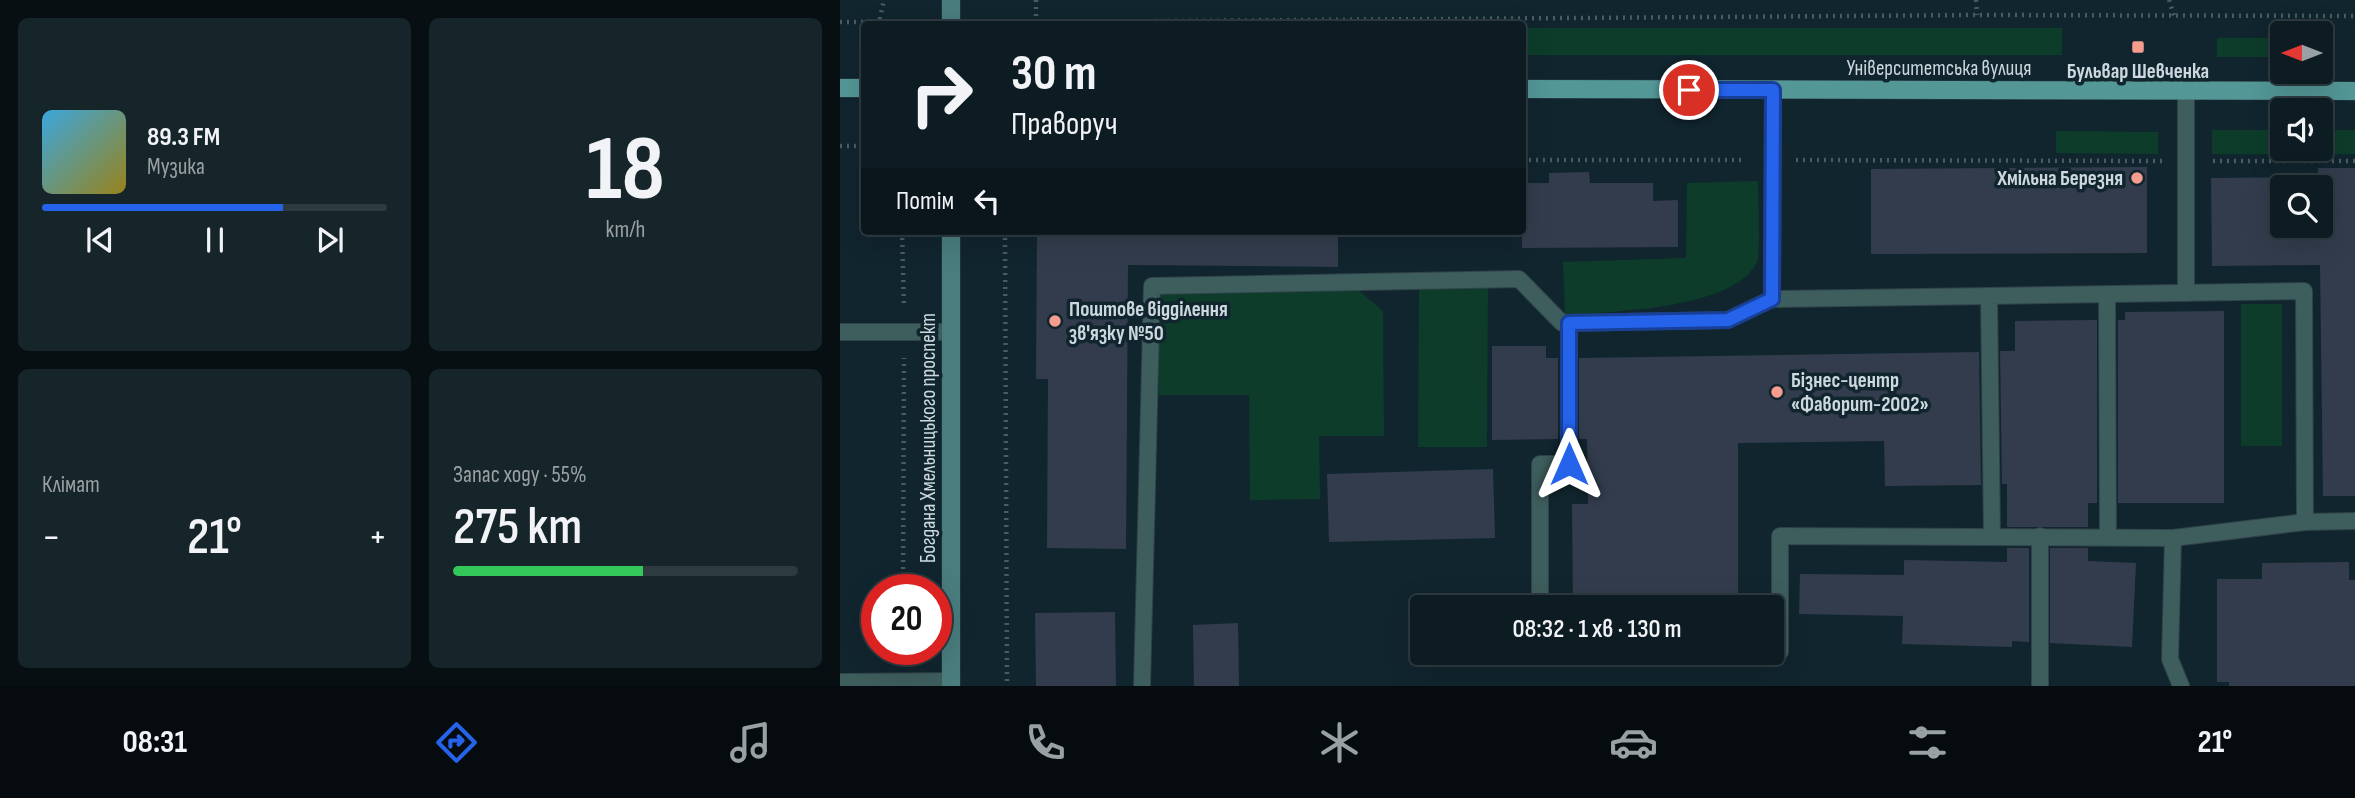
<!DOCTYPE html>
<html lang="uk">
<head>
<meta charset="utf-8">
<style>
  :root { --surface:#0d1c22; --page:#16252a; --text:#f1f3f6; --muted:#9aa1a5; --line:#2d3a40; --accent:#2563eb }
  body { margin:0; font-family:"Sofia Sans Condensed",sans-serif; background:var(--page); color:var(--text); height:100vh; display:flex; flex-direction:column; font-size:26px; white-space:nowrap }
  * { box-sizing:border-box; margin:0 }
  p { font-size:23px; color:var(--muted) }
  .icon { flex:none; width:38px; height:38px; fill:none; stroke:currentColor; stroke-width:2; stroke-linecap:round; stroke-linejoin:round }
  .map { position:relative; flex:1; overflow:hidden }
  .sheet { display:flex; flex-direction:column; gap:18px; padding:18px; background:#070f13; width:840px }
  .sheet>* { flex:none }
  .banner { position:absolute; left:21px; top:21px; width:665px; height:214px; border-radius:7px; box-shadow:0 7px 28px #0002,0 0 0 2px var(--line); background:#0d1c22; color:var(--text); overflow:hidden }
  .needle { width:46px; rotate:270deg }
  .tools { position:absolute; left:1430px; top:21px; display:grid; gap:14px }
  .tools a { display:grid; place-items:center; width:63px; height:63px; border-radius:7px; background:var(--surface); box-shadow:0 7px 28px #0002,0 0 0 2px var(--line); font-size:35px }
  .speed { position:absolute; left:21px; top:574px; display:flex; gap:14px; font-size:35px; font-weight:700; text-align:center }
  .speed>* { display:grid; place-content:center; width:91px; height:91px; border-radius:50%; background:var(--surface); box-shadow:0 7px 28px #0002,0 0 0 2px var(--line); line-height:1 }
  .speed .limit { border:10px solid #d22; background:#fff; color:#111 }
  .pin { position:absolute; display:grid; place-items:center; width:60px; height:60px; color:#fff; margin:-30px; border:4px solid #fff; border-radius:50%; box-shadow:0 2px 7px #0007 }
  .me { position:absolute; width:77px; margin:-38px; rotate:0deg; stroke-linejoin:round; filter:drop-shadow(0 0 5px #0008) }
  .turn { display:flex; align-items:center; gap:24px; height:147px; padding:0 35px; font-size:32px }
  .turn .icon { width:91px; height:91px; stroke-width:2.5 }
  .turn b { display:block; font-size:49px; line-height:60px }
  .then { display:flex; align-items:center; height:66px; padding:0 35px; background:#0003; gap:14px; font-size:26px }
  .big { font-size:52px; font-weight:600; line-height:1.1 }
  .sheet .tile { flex:1; display:flex; flex-direction:column; justify-content:center; gap:10px; min-width:0; padding:0 24px; border-radius:10px; background:var(--page) }
  .sheet .dial { align-items:center; gap:0 }
  .dial b { font-size:91px; line-height:1 }
  .song { display:flex; align-items:center; gap:21px }
  .cover { width:84px; height:84px; border-radius:10px; background:linear-gradient(135deg,hsl(200 70% 55%),hsl(50 70% 35%)) }
  .played { height:7px; border-radius:4px; background:linear-gradient(90deg,var(--accent) 70%,var(--line) 70%) }
  .keys { display:flex; justify-content:space-around; direction:ltr }
  .heat { display:flex; justify-content:space-between; align-items:center; font-size:38px; direction:ltr }
  .charge { height:10px; border-radius:5px; background:linear-gradient(90deg,#34c759 55%,var(--line) 0) }
  .sheet .tiles { flex:1; display:grid; gap:18px; grid-template-columns:repeat(2,1fr) }
  .trip { position:absolute; left:570px; top:595px; width:374px; height:70px; border-radius:7px; background:var(--surface); box-shadow:0 7px 28px #0002,0 0 0 2px var(--line); font-weight:600; line-height:70px; text-align:center }
  .tab-bar { display:flex; height:112px; justify-content:space-around; align-items:center; background:#050b0e; color:var(--muted) }
  .tab-bar .icon { width:49px; height:49px }
  .tab-bar .active { color:var(--accent) }
  .tab-bar b { font-size:32px; color:var(--text) }
  main { display:flex; flex:1; min-height:0 }
  .map>svg:first-child { display:block }
  .green { fill:#0d3c2a }
  .building { fill:#323c4c; fill-rule:evenodd }
  .lines { fill:none; stroke-linecap:round; stroke-linejoin:round }
  .lane-casing { stroke:#2f424a; stroke-width:18 }
  .secondary-casing { stroke:#2f424a; stroke-width:19 }
  .primary-casing { stroke:#2f424a; stroke-width:19 }
  .path { stroke:#495b63; stroke-width:4.5; stroke-dasharray:2 5; stroke-linecap:butt }
  .lane { stroke:#3e5d5d; stroke-width:16 }
  .secondary { stroke:#4a7d7e; stroke-width:18 }
  .primary { stroke:#539797; stroke-width:18 }
  .route-casing { stroke:#184099; stroke-width:18 }
  .route { stroke:#2563eb; stroke-width:12 }
  .poi-dot { fill:#f59d8f; stroke:#11252e; stroke-width:2.5 }
  .labels { text-anchor:middle; stroke-width:7; stroke-linejoin:round; paint-order:stroke }
  .street-label { font-size:21px; fill:#ccd8de; stroke:#11252e }
  .poi-label { font-size:21px; font-weight:bold; fill:#ccd8de; stroke:#11252e; text-anchor:start }
</style>
</head>
<body>
<main>
<section class="sheet">
<div class="tiles">
<div class="tile">
<div class="song"><i class="cover"></i><div><b>89.3 FM</b><p>Музика</p></div></div>
<div class="played"></div>
<div class="keys"><svg class="icon" aria-label="previous" viewBox="0 0 24 24"><path d="M18 5L8 12l10 7zM5 5v14"/></svg><svg class="icon" aria-label="pause" viewBox="0 0 24 24"><path d="M8 5v14M16 5v14"/></svg><svg class="icon" aria-label="next" viewBox="0 0 24 24"><path d="M6 5l10 7-10 7zM19 5v14"/></svg></div>
</div>
<div class="tile dial"><b>18</b><p>km/h</p></div>
<div class="tile"><p>Клімат</p>
<div class="heat"><a>−</a><b class="big">21°</b><a>+</a></div>
</div>
<div class="tile"><p>Запас ходу · 55%</p><b class="big">275 km</b><div class="charge"></div></div>
</div>
</section>
<div class="map">
<svg width="1515" height="686" viewBox="0 0 1515 686">
  <rect width="100%" height="100%" fill="#11252e"/>
  <!-- green -->
  <g class="green">
    <rect x="683" y="28" width="539" height="27"/>
    <rect x="1377" y="38" width="65" height="19"/>
    <path d="M1372,130H1442V149H1480L1481,130H1515V154H1372Z"/>
    <path d="M1216,131L1318,132V154L1216,153Z"/>
    <path d="M918,181C918,196 921,252 917,262C896,309 769,312 725,315L723,262L846,258L847,183Z"/>
    <path d="M579,286L648,287L647,447H578Z"/>
    <path d="M518,290L543,311L544,436H479L480,499L410,500L409,395H319V291Z"/>
    <rect x="1401" y="304" width="41" height="142"/>
  </g>
  <!-- building -->
  <g class="building">
    <path d="M1307,167V253L1031,254V169Z"/>
    <path d="M1478,168H1515V496H1483L1480,265L1372,266L1371,178L1478,177ZM1442,187H1480V226H1442Z"/>
    <path d="M749,172L750,183H813V201L838,200V247L682,248V183H709V173Z"/>
    <path d="M197,231H498V267L288,265L286,549L207,548L208,379H196Z"/>
    <path d="M1384,311V503H1278V320H1285V312Z"/>
    <path d="M1257,320V503H1248V527H1167V484H1162L1160,351H1175V321Z"/>
    <path d="M652,346H706V358H718V439L652,440Z"/>
    <path d="M1139,352L1141,485L1045,486L1044,441L898,443V607H733L732,504H748L747,439H739V358Z"/>
    <path d="M653,469L655,538L489,542L487,474Z"/>
    <path d="M1167,548H1189V642L1172,641V647L1062,644L1063,616L959,614L960,574L1064,575V560L1167,562Z"/>
    <path d="M1210,548H1248V561L1296,563L1292,647L1210,643Z"/>
    <path d="M1509,562V580H1515V686H1389V682H1377V579H1422V563Z"/>
    <path d="M275,612L276,686H196L195,613Z"/>
    <path d="M398,623L399,686H354L353,625Z"/>
  </g>
  <g class="lines">
    <defs>
      <g id="lane">
        <path d="M933,90L932,299L1149,296"/>
        <path d="M1346,91V293"/>
        <path d="M1267,294L1268,537"/>
        <path d="M0,332H110"/>
        <path d="M1152,536L1149,296L1464,291L1465,522"/>
        <path d="M1200,536V686"/>
        <path d="M1333,538L1330,659L1341,686"/>
        <path d="M700,607V464H729V323"/>
        <path d="M933,652H940V536L1333,538L1465,522L1515,521"/>
        <path d="M700,653H807"/>
        <path d="M0,682L111,681"/>
        <path d="M302,686L312,286L679,279L722,323L888,320L932,299"/>
      </g>
      <g id="secondary">
        <path d="M111,24V0"/>
        <path d="M111,231V686"/>
      </g>
      <g id="primary">
        <path d="M0,88H24"/>
        <path d="M682,89L1515,91"/>
      </g>
    </defs>
    <!-- lane casing -->
    <use href="#lane" class="lane-casing"/>
    <!-- secondary casing -->
    <use href="#secondary" class="secondary-casing"/>
    <!-- primary casing -->
    <use href="#primary" class="primary-casing"/>
    <!-- path -->
    <g class="path">
      <path d="M196,0V22L1137,15L1515,16"/>
      <path d="M1136,0L1137,15"/>
      <path d="M1329,0L1334,16"/>
      <path d="M0,22H39L44,0"/>
      <path d="M0,146H24"/>
      <path d="M682,160H906"/>
      <path d="M956,160L1322,161"/>
      <path d="M1373,161H1515"/>
      <path d="M62,231L64,307"/>
      <path d="M165,231L167,686"/>
      <path d="M63,590L64,358"/>
    </g>
    <!-- lane -->
    <use href="#lane" class="lane"/>
    <!-- secondary -->
    <use href="#secondary" class="secondary"/>
    <!-- primary -->
    <use href="#primary" class="primary"/>
  </g>
  <g class="lines">
    <defs>
      <path id="route" d="M729,464V323L888,320L932,299L933,90H849"/>
    </defs>
    <!-- route casing -->
    <use href="#route" class="route-casing"/>
    <!-- route -->
    <use href="#route" class="route"/>
  </g>
  <!-- markers -->
  <g class="poi-dot">
    <rect x="1291" y="40" width="14" height="14" rx="3.5"/>
    <circle cx="1297" cy="178" r="7"/>
    <circle cx="215" cy="321" r="7"/>
    <circle cx="937" cy="392" r="7"/>
  </g>
  <g class="labels">
    <!-- street labels -->
    <g class="street-label">
      <text x="1099" y="75">Університетська вулиця</text>
      <text transform="translate(88 438) rotate(-90)" y="7">Богдана Хмельницького проспект</text>
    </g>
    <!-- poi labels -->
    <g class="poi-label">
      <text x="1298" y="78" text-anchor="middle">Бульвар Шевченка</text>
      <text x="1283" y="185" text-anchor="end">Хмільна Березня</text>
      <text x="229" y="316">Поштове відділення<tspan x="229" dy="24">зв'язку №50</tspan></text>
      <text x="951" y="387">Бізнес-центр<tspan x="951" dy="24">«Фаворит-2002»</tspan></text>
    </g>
  </g>
</svg>
<div class="tools">
<a><svg class="needle" viewBox="-14 -14 28 28"><path d="M0-13l5 13h-10z" fill="#e53935"/><path d="M0 13l5-13h-10z" fill="#9aa1a5"/></svg></a>
<a><svg class="icon" aria-label="sound" viewBox="0 0 24 24"><path d="M4 9h4l5-4v14l-5-4H4zM17 9q2 3 0 6"/></svg></a>
<a><svg class="icon" aria-label="search" viewBox="0 0 24 24"><circle cx="10" cy="10" r="6"/><path d="M15 15l6 6"/></svg></a>
</div>
<div class="speed"><div class="limit">20</div></div>
<div class="pin" style="left:849px;top:90px;background:#d93025"><svg class="icon" aria-label="arrive" viewBox="0 0 24 24"><path d="M6 21V4h12l-3 4 3 4H6"/></svg></div>
<svg class="me" style="left:729px;top:464px" viewBox="-20 -20 40 40"><path d="M0-17L14 15 0 8-14 15z" fill="#2563eb" stroke="#fff" stroke-width="4"/></svg>
<div class="trip">08:32 · 1 хв · 130 m</div>
<div class="banner">
<div class="turn"><svg class="icon" aria-label="right" viewBox="0 0 24 24"><path d="M7 20v-9h11M14 6l5 5-5 5"/></svg><div><b>30 m</b>Праворуч</div></div>
<div class="then">Потім<svg class="icon" aria-label="left" viewBox="0 0 24 24"><path d="M17 20v-9H6M10 6l-5 5 5 5"/></svg></div>
</div>
</div>
</main>
<nav class="tab-bar">
<b>08:31</b>
<svg class="icon active" aria-label="directions" viewBox="0 0 24 24"><path d="M12 3l9 9-9 9-9-9zM9 14v-3h6M13 9l2 2-2 2"/></svg>
<svg class="icon" aria-label="music" viewBox="0 0 24 24"><path d="M9 18V5l10-2v13"/><circle cx="6" cy="18" r="3"/><circle cx="16" cy="16" r="3"/></svg>
<svg class="icon" aria-label="phone" viewBox="0 0 24 24"><path d="M5 4h4l2 5-3 2q2 4 5 5l2-3 5 2v4C11 20 4 13 5 4z"/></svg>
<svg class="icon" aria-label="climate" viewBox="0 0 24 24"><path d="M12 3v18M4 7l16 10M4 17L20 7"/></svg>
<svg class="icon" aria-label="car" viewBox="0 0 24 24"><path d="M5 17H2v-5l4-1 3-4h7l3 4 3 1v5h-3M9 17h6M6 11h13"/><circle cx="7" cy="17" r="2"/><circle cx="17" cy="17" r="2"/></svg>
<svg class="icon" aria-label="filters" viewBox="0 0 24 24"><path d="M4 7h16M4 17h16"/><circle cx="9" cy="7" r="2"/><circle cx="15" cy="17" r="2"/></svg>
<b>21°</b>
</nav>
</body>
</html>
